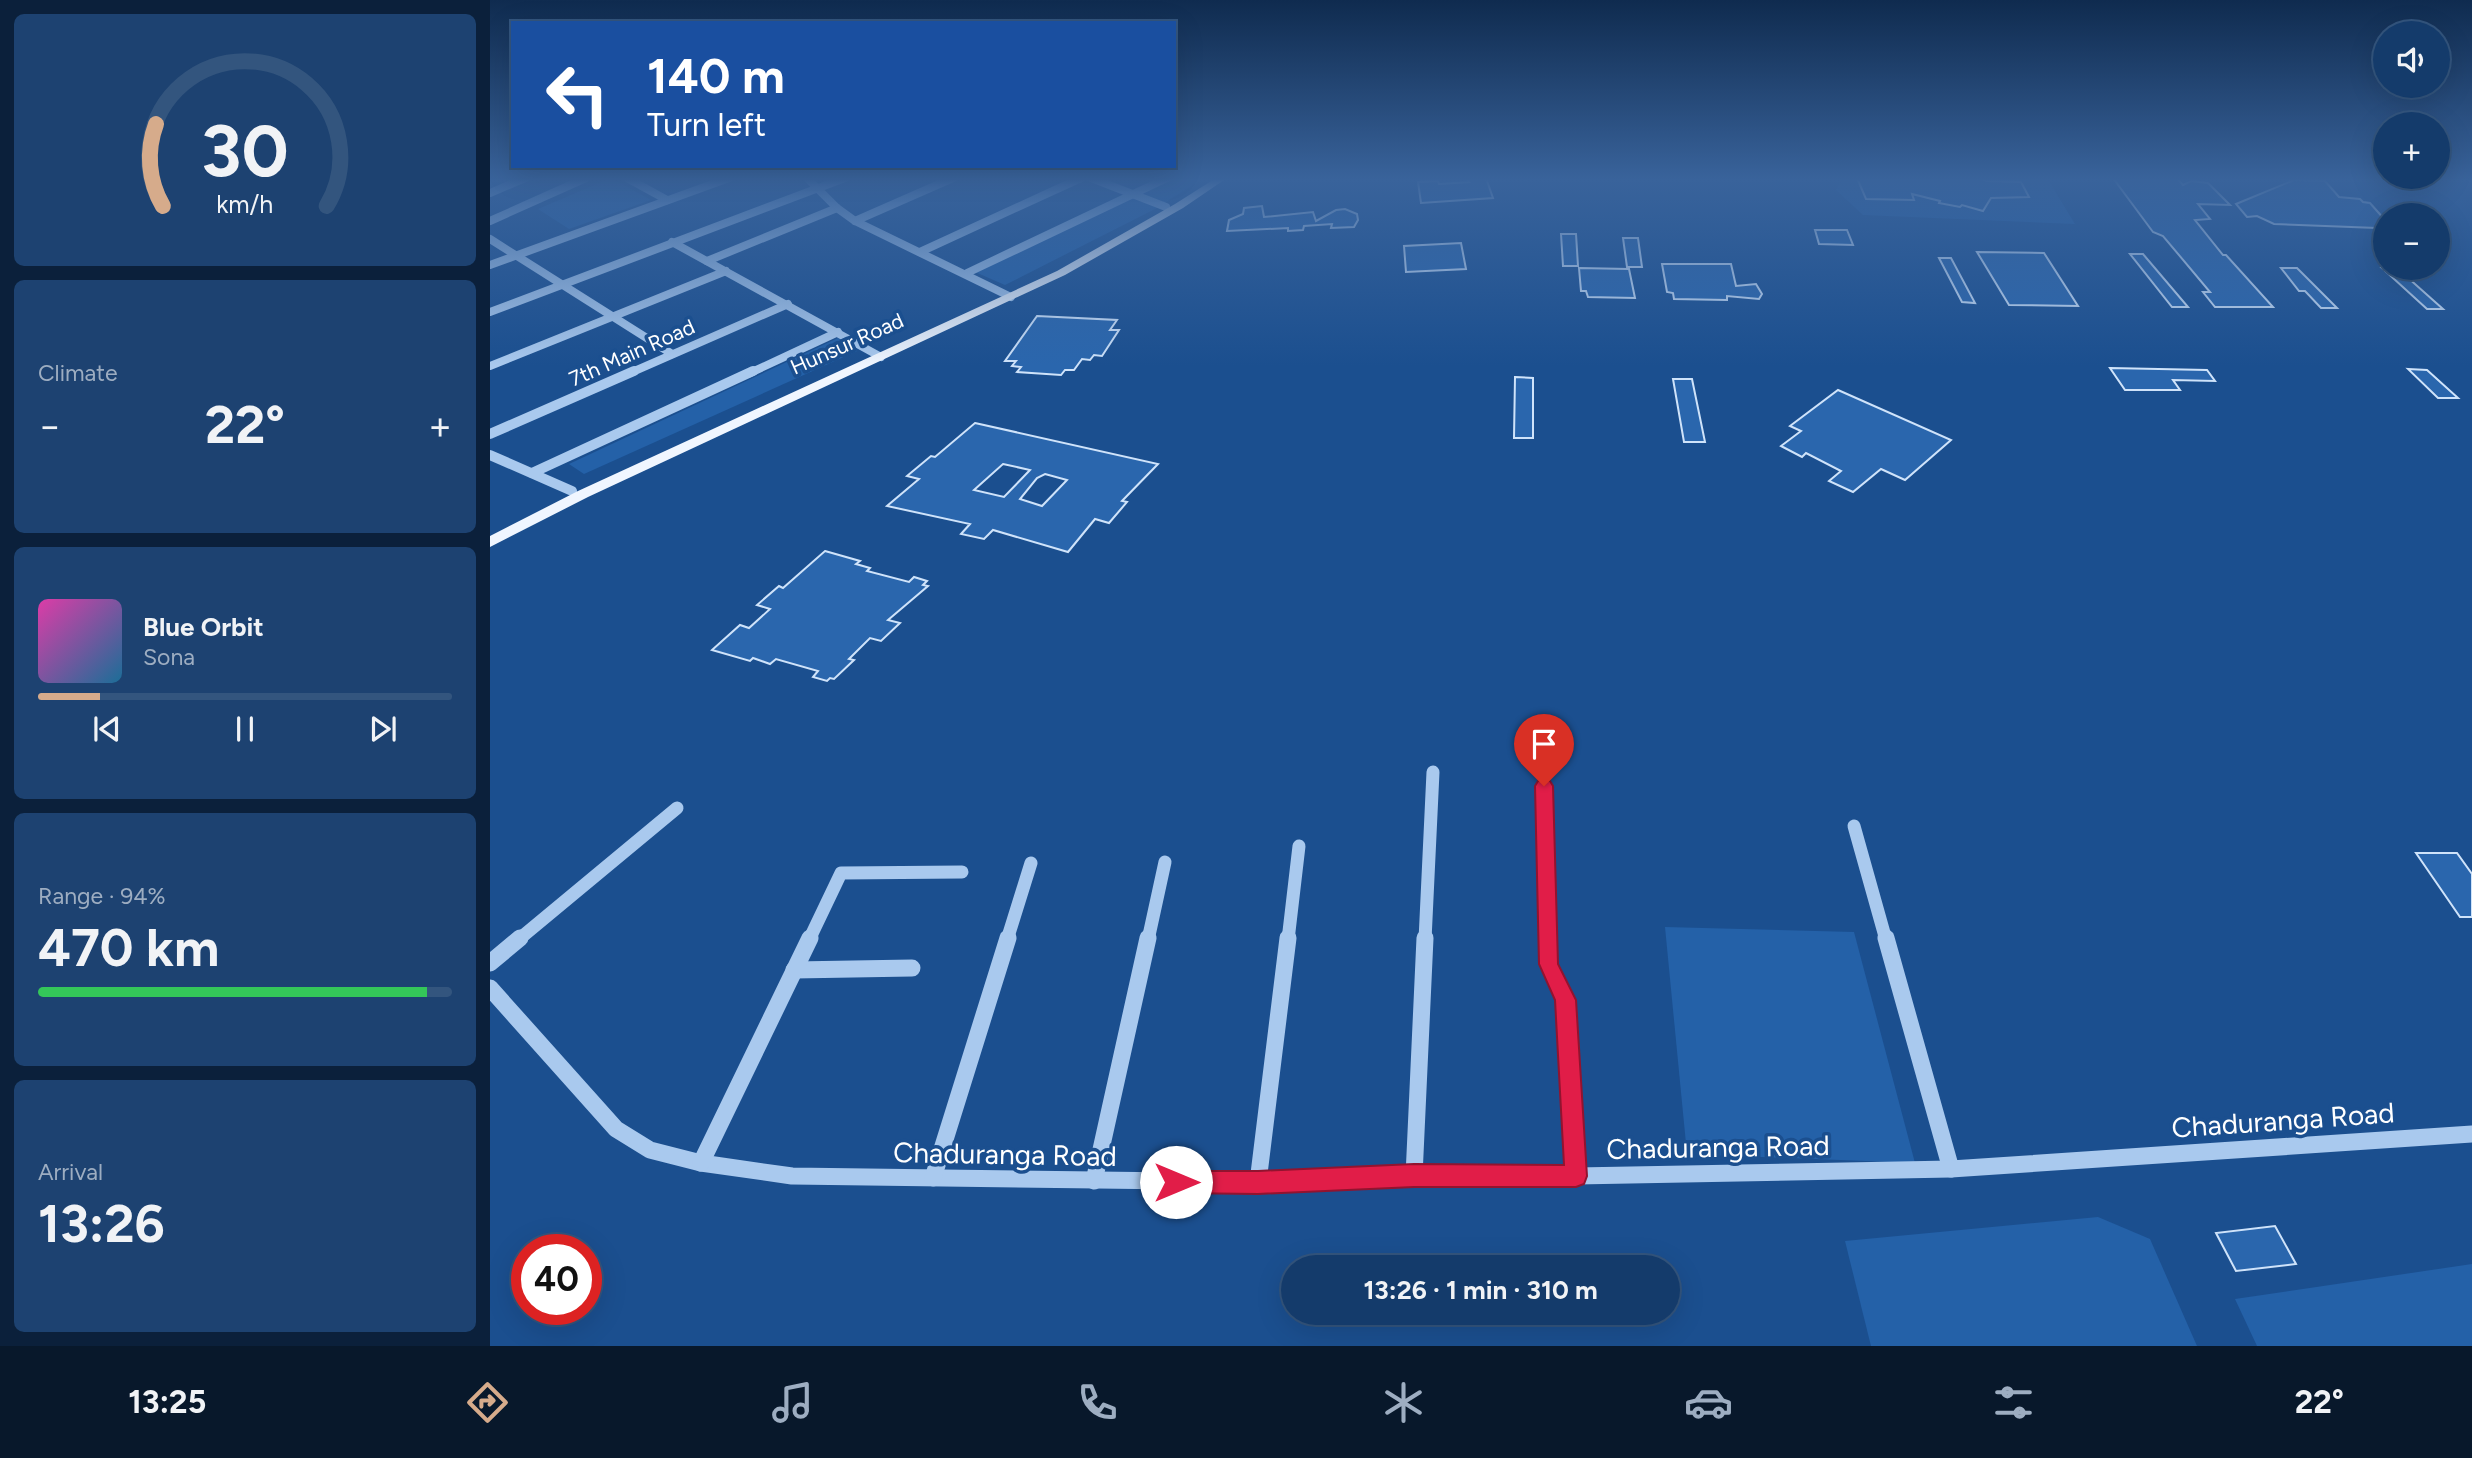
<!DOCTYPE html>
<html lang="en">
<head>
<meta charset="utf-8">
<style>
  :root { --surface:#143b6b; --page:#1d4271; --text:#f1f3f6; --muted:#9dadc1; --line:#33557e; --accent:#d6ab8b }
  body { margin:0; font-family:Figtree,sans-serif; background:var(--page); color:var(--text); height:100vh; display:flex; flex-direction:column; font-size:26px; white-space:nowrap }
  * { box-sizing:border-box; margin:0 }
  p { font-size:23px; color:var(--muted) }
  .icon { flex:none; width:38px; height:38px; fill:none; stroke:currentColor; stroke-width:2; stroke-linecap:round; stroke-linejoin:round }
  .map { position:relative; flex:1; overflow:hidden }
  .sheet { display:flex; flex-direction:column; gap:14px; padding:14px; background:#0b203b; width:490px }
  .sheet>* { flex:none }
  .banner { position:absolute; left:21px; top:21px; width:665px; height:147px; border-radius:0px; box-shadow:0 7px 28px #0002,0 0 0 2px var(--line); background:#1a4fa0; color:#fff; overflow:hidden }
  .buttons { position:absolute; left:1883px; top:21px; display:grid; gap:14px }
  .buttons a { display:grid; place-items:center; width:77px; height:77px; border-radius:50%; background:var(--surface); box-shadow:0 7px 28px #0002,0 0 0 2px var(--line); font-size:35px }
  .speed { position:absolute; left:21px; top:1234px; display:flex; gap:14px; font-size:35px; font-weight:700; text-align:center }
  .speed>* { display:grid; place-content:center; width:91px; height:91px; border-radius:50%; background:var(--surface); box-shadow:0 7px 28px #0002,0 0 0 2px var(--line); line-height:1 }
  .speed .limit { border:10px solid #d22; background:#fff; color:#111 }
  .pin { position:absolute; display:grid; place-items:center; width:60px; height:60px; color:#fff; margin:-72px -30px; border-radius:50% 50% 50% 0; rotate:-45deg; box-shadow:0 0 7px #0007 }
  .pin .icon { rotate:45deg }
  .me { position:absolute; width:77px; margin:-38px; rotate:90deg; stroke-linejoin:round; filter:drop-shadow(0 0 5px #0008) }
  .turn { display:flex; align-items:center; gap:24px; height:147px; padding:0 21px; font-size:32px }
  .turn .icon { width:91px; height:91px; stroke-width:2.5 }
  .turn b { display:block; font-size:49px; line-height:60px }
  .big { font-size:52px; font-weight:700; line-height:1.1 }
  .sheet .tile { flex:1; display:flex; flex-direction:column; justify-content:center; gap:10px; min-width:0; padding:0 24px; border-radius:10px; background:var(--page) }
  .sheet .dial { align-items:center; gap:0 }
  .dial svg { height:182px; overflow:visible; fill:none; stroke:var(--line); stroke-width:7; stroke-linecap:round; text-anchor:middle }
  .dial text { fill:var(--text); stroke:none }
  .song { display:flex; align-items:center; gap:21px }
  .cover { width:84px; height:84px; border-radius:10px; background:linear-gradient(135deg,hsl(320 70% 55%),hsl(200 70% 35%)) }
  .played { height:7px; border-radius:4px; background:linear-gradient(90deg,var(--accent) 15%,var(--line) 15%) }
  .keys { display:flex; justify-content:space-around; direction:ltr }
  .heat { display:flex; justify-content:space-between; align-items:center; font-size:38px; direction:ltr }
  .charge { height:10px; border-radius:5px; background:linear-gradient(90deg,#34c759 94%,var(--line) 0) }
  .trip { position:absolute; left:791px; top:1255px; width:399px; height:70px; border-radius:35px; background:var(--surface); box-shadow:0 7px 28px #0002,0 0 0 2px var(--line); font-weight:700; line-height:70px; text-align:center }
  .tabs { display:flex; height:112px; justify-content:space-around; align-items:center; background:#08182b; color:var(--muted) }
  .tabs .icon { width:49px; height:49px }
  .tabs .active { color:var(--accent) }
  .tabs b { font-size:32px; color:var(--text) }
  main { display:flex; flex:1; min-height:0 }
  .map>svg:first-child { display:block }
  .green { fill:#2461a8 }
  .building { fill:#2a66ad; stroke:#cfe3fa; stroke-width:2; fill-rule:evenodd }
  .lines { fill:none; stroke-linecap:round; stroke-linejoin:round }
  .minor-far3 { stroke:#a9c9ee; stroke-width:8 }
  .minor-far2 { stroke:#a9c9ee; stroke-width:10 }
  .minor-far1 { stroke:#a9c9ee; stroke-width:13 }
  .minor { stroke:#a9c9ee; stroke-width:17 }
  .major { fill:#f0f6ff; fill-rule:evenodd }
  .route { fill:#e11d48; stroke:#92132f; stroke-width:2 }
  .labels { text-anchor:middle; stroke-width:7; stroke-linejoin:round; paint-order:stroke }
  .far-street-label { font-size:21px; fill:#fff; stroke:#1b4f8f }
  .near-street-label { font-size:28px; fill:#fff; stroke:#1b4f8f }
</style>
</head>
<body>
<main>
<section class="sheet">
<div class="tile dial"><svg viewBox="0 0 100 80">
<path d="M14 69A42 42 0 1 1 86 69"/>
<path d="M14 69A42 42 0 0 1 11 33" stroke="#d6ab8b"/>
<text x="50" y="56" font-size="32" font-weight="700">30</text>
<text x="50" y="72" font-size="11">km/h</text>
</svg></div>
<div class="tile"><p>Climate</p>
<div class="heat"><a>−</a><b class="big">22°</b><a>+</a></div>
</div>
<div class="tile">
<div class="song"><i class="cover"></i><div><b>Blue Orbit</b><p>Sona</p></div></div>
<div class="played"></div>
<div class="keys"><svg class="icon" aria-label="previous" viewBox="0 0 24 24"><path d="M18 5L8 12l10 7zM5 5v14"/></svg><svg class="icon" aria-label="pause" viewBox="0 0 24 24"><path d="M8 5v14M16 5v14"/></svg><svg class="icon" aria-label="next" viewBox="0 0 24 24"><path d="M6 5l10 7-10 7zM19 5v14"/></svg></div>
</div>
<div class="tile"><p>Range · 94%</p><b class="big">470 km</b><div class="charge"></div></div>
<div class="tile"><p>Arrival</p><b class="big">13:26</b></div>
</section>
<div class="map">
<svg width="1982" height="1346" viewBox="0 0 1982 1346">
  <rect width="100%" height="100%" fill="#1b4f8f"/>
  <!-- green -->
  <g class="green">
    <path d="M121,178L161,200L79,229L48,209Z"/>
    <path d="M683,178H714L674,203L648,194Z"/>
    <path d="M1353,178H1557L1585,224L1373,215L1346,190Z"/>
    <path d="M643,197L669,207L515,285L485,272Z"/>
    <path d="M348,338L367,351L94,474L79,464Z"/>
    <path d="M1175,927L1364,932L1425,1163L1197,1154Z"/>
    <path d="M1608,1217L1660,1239L1707,1346H1381L1355,1241Z"/>
    <path d="M1982,1264V1346H1767L1745,1299Z"/>
  </g>
  <!-- building -->
  <g class="building">
    <path d="M976,178H996L1003,198L931,203L928,182L948,181L949,184L979,182Z"/>
    <path d="M1367,178H1490L1497,181L1531,182L1539,197L1501,198L1493,211L1472,205L1470,207L1449,203L1450,201L1422,194L1424,200L1376,199Z"/>
    <path d="M1623,178H1687L1693,185L1701,181L1718,183L1740,205L1708,204L1720,219L1705,220L1733,255H1736L1783,307H1725L1713,292H1720L1673,236L1663,232Z"/>
    <path d="M1804,180L1835,181L1849,197L1870,199L1873,202L1880,203L1895,220V238L1887,228L1784,224L1767,216L1757,217L1746,204Z"/>
    <path d="M772,206L774,217L823,212L826,221L846,210L855,209L867,214L868,220L864,227L841,228L842,224L814,226L813,230L798,231V228L737,231L739,220L753,214L754,208Z"/>
    <path d="M1325,230H1357L1363,245L1329,244Z"/>
    <path d="M1071,234H1086L1088,266H1073Z"/>
    <path d="M1133,238H1148L1152,267H1137Z"/>
    <path d="M971,243L976,269L916,272L914,246Z"/>
    <path d="M1487,252L1554,253L1588,306L1519,305Z"/>
    <path d="M1640,254H1653L1698,307H1682Z"/>
    <path d="M1449,258H1461L1485,303L1472,302Z"/>
    <path d="M1172,264H1241L1246,286L1266,284L1272,294L1269,299L1237,296V300L1184,299L1183,293L1177,292Z"/>
    <path d="M1089,268L1139,269L1145,298L1098,297L1096,291H1091Z"/>
    <path d="M1791,268H1807L1847,308H1831L1815,291H1809Z"/>
    <path d="M1892,268H1907L1953,309H1937Z"/>
    <path d="M547,316L627,320L620,330H629L612,356L604,355L600,360L592,359L584,370H575L571,375L527,372L531,367L522,366L526,361H515Z"/>
    <path d="M1620,368L1717,370L1725,381L1683,380L1690,390H1635Z"/>
    <path d="M1918,369L1937,370L1968,398H1948Z"/>
    <path d="M1025,377L1043,378V438H1024Z"/>
    <path d="M1183,379H1202L1215,442H1194Z"/>
    <path d="M1348,390L1461,440L1415,480L1391,469L1363,492L1339,481L1351,471L1316,453L1312,457L1291,446L1311,431L1300,426Z"/>
    <path d="M485,423L668,464L632,501L637,502L619,523L605,519L578,552L503,530L494,539L471,534L480,524L397,506L429,479L417,476L441,456L445,457ZM513,464L540,470L514,497L484,490ZM555,474L577,480L552,506L530,499L547,478Z"/>
    <path d="M335,551L370,561L366,564L380,568L377,571L419,582L424,577L437,581L433,585L438,586L398,620L410,623L391,641L380,638L359,659L364,660L344,679L340,678L337,681L323,677L328,671L286,659L280,664L263,658L260,661L222,650L250,625L259,628L280,609L267,605L289,586L293,588Z"/>
    <path d="M1926,853H1967L1982,874V917H1970Z"/>
    <path d="M1785,1226L1806,1264L1746,1271L1726,1233Z"/>
  </g>
  <g class="lines">
    <!-- minor-far3 -->
    <g class="minor-far3">
      <path d="M137,178L177,200"/>
      <path d="M317,178L347,208L365,221L521,297"/>
      <path d="M601,178L676,207"/>
      <path d="M0,193L35,178"/>
      <path d="M0,221L96,178"/>
      <path d="M365,221L463,178"/>
      <path d="M0,239L182,354"/>
      <path d="M182,242L391,357"/>
      <path d="M430,252L591,178"/>
      <path d="M217,261L347,208"/>
      <path d="M0,265L239,178"/>
      <path d="M477,273L677,178"/>
      <path d="M0,312L355,178"/>
      <path d="M0,366L236,271"/>
      <path d="M140,373L298,304"/>
      <path d="M260,373L348,332"/>
    </g>
    <!-- minor-far2 -->
    <g class="minor-far2">
      <path d="M0,434L144,371"/>
      <path d="M0,455L82,491"/>
      <path d="M42,473L263,371"/>
    </g>
    <!-- minor-far1 -->
    <g class="minor-far1">
      <path d="M1054,786L1058,940"/>
      <path d="M1364,826L1396,940"/>
      <path d="M28,940L187,808"/>
      <path d="M319,940L351,873L472,872"/>
      <path d="M517,940L541,863"/>
      <path d="M658,940L675,862"/>
      <path d="M798,940L809,846"/>
      <path d="M935,940L943,772"/>
    </g>
    <!-- minor -->
    <g class="minor">
      <path d="M1058,938L1059,964L1075,1000L1086,1176"/>
      <path d="M1396,938L1461,1169"/>
      <path d="M0,963L30,938"/>
      <path d="M304,970L422,968"/>
      <path d="M0,988L126,1129L160,1150L211,1163L302,1176L768,1182L924,1176H1086L1461,1169L1982,1134"/>
      <path d="M211,1163L320,938"/>
      <path d="M924,1176L935,938"/>
      <path d="M443,1178L518,938"/>
      <path d="M604,1181L658,938"/>
      <path d="M768,1182L798,938"/>
    </g>
    <!-- major -->
    <path class="major" d="M726,178H737L693,208L575,275L98,497L0,547V536L88,491L567,271L685,204Z"/>
  </g>
  <!-- sky -->
  <linearGradient id="sky" x2="0" y2="1"><stop stop-color="#0f2b4f"/><stop offset="0.49" stop-color="#39639b"/><stop offset="1" stop-color="#39639b" stop-opacity="0"/></linearGradient>
  <rect width="1982" height="366" fill="url(#sky)"/>
  <!-- route -->
  <path class="route" d="M1054,779L1060,781L1063,786L1068,964L1086,1000L1097,1176L1094,1184L1086,1187H924L768,1194L686,1193L678,1190L675,1182L678,1174L686,1171H768L924,1164L1074,1165L1065,1000L1049,964L1045,786L1048,781Z"/>
  <g class="labels">
    <!-- far-street labels -->
    <g class="far-street-label">
      <text transform="translate(357 344) rotate(-24)" y="7">Hunsur Road</text>
      <text transform="translate(142 353) rotate(-24)" y="7">7th Main Road</text>
    </g>
    <!-- near-street labels -->
    <g class="near-street-label">
      <text transform="translate(1793 1120) rotate(-4)" y="10">Chaduranga Road</text>
      <text transform="translate(1228 1147) rotate(-1)" y="10">Chaduranga Road</text>
      <text transform="translate(515 1154) rotate(1)" y="10">Chaduranga Road</text>
    </g>
  </g>
</svg>
<div class="buttons">
<a><svg class="icon" aria-label="sound" viewBox="0 0 24 24"><path d="M4 9h4l5-4v14l-5-4H4zM17 9q2 3 0 6"/></svg></a>
<a>+</a>
<a>−</a>
</div>
<div class="speed"><div class="limit">40</div></div>
<div class="pin" style="left:1054px;top:786px;background:#d93025"><svg class="icon" aria-label="arrive" viewBox="0 0 24 24"><path d="M6 21V4h12l-3 4 3 4H6"/></svg></div>
<svg class="me" style="left:686px;top:1182px" viewBox="-20 -20 40 40"><circle r="19" fill="#fff"/><path d="M0-13L10 11 0 6-10 11z" fill="#e11d48"/></svg>
<div class="trip">13:26 · 1 min · 310 m</div>
<div class="banner">
<div class="turn"><svg class="icon" aria-label="left" viewBox="0 0 24 24"><path d="M17 20v-9H6M10 6l-5 5 5 5"/></svg><div><b>140 m</b>Turn left</div></div>
</div>
</div>
</main>
<nav class="tabs">
<b>13:25</b>
<svg class="icon active" aria-label="directions" viewBox="0 0 24 24"><path d="M12 3l9 9-9 9-9-9zM9 14v-3h6M13 9l2 2-2 2"/></svg>
<svg class="icon" aria-label="music" viewBox="0 0 24 24"><path d="M9 18V5l10-2v13"/><circle cx="6" cy="18" r="3"/><circle cx="16" cy="16" r="3"/></svg>
<svg class="icon" aria-label="phone" viewBox="0 0 24 24"><path d="M5 4h4l2 5-3 2q2 4 5 5l2-3 5 2v4C11 20 4 13 5 4z"/></svg>
<svg class="icon" aria-label="climate" viewBox="0 0 24 24"><path d="M12 3v18M4 7l16 10M4 17L20 7"/></svg>
<svg class="icon" aria-label="car" viewBox="0 0 24 24"><path d="M5 17H2v-5l4-1 3-4h7l3 4 3 1v5h-3M9 17h6M6 11h13"/><circle cx="7" cy="17" r="2"/><circle cx="17" cy="17" r="2"/></svg>
<svg class="icon" aria-label="filters" viewBox="0 0 24 24"><path d="M4 7h16M4 17h16"/><circle cx="9" cy="7" r="2"/><circle cx="15" cy="17" r="2"/></svg>
<b>22°</b>
</nav>
</body>
</html>
